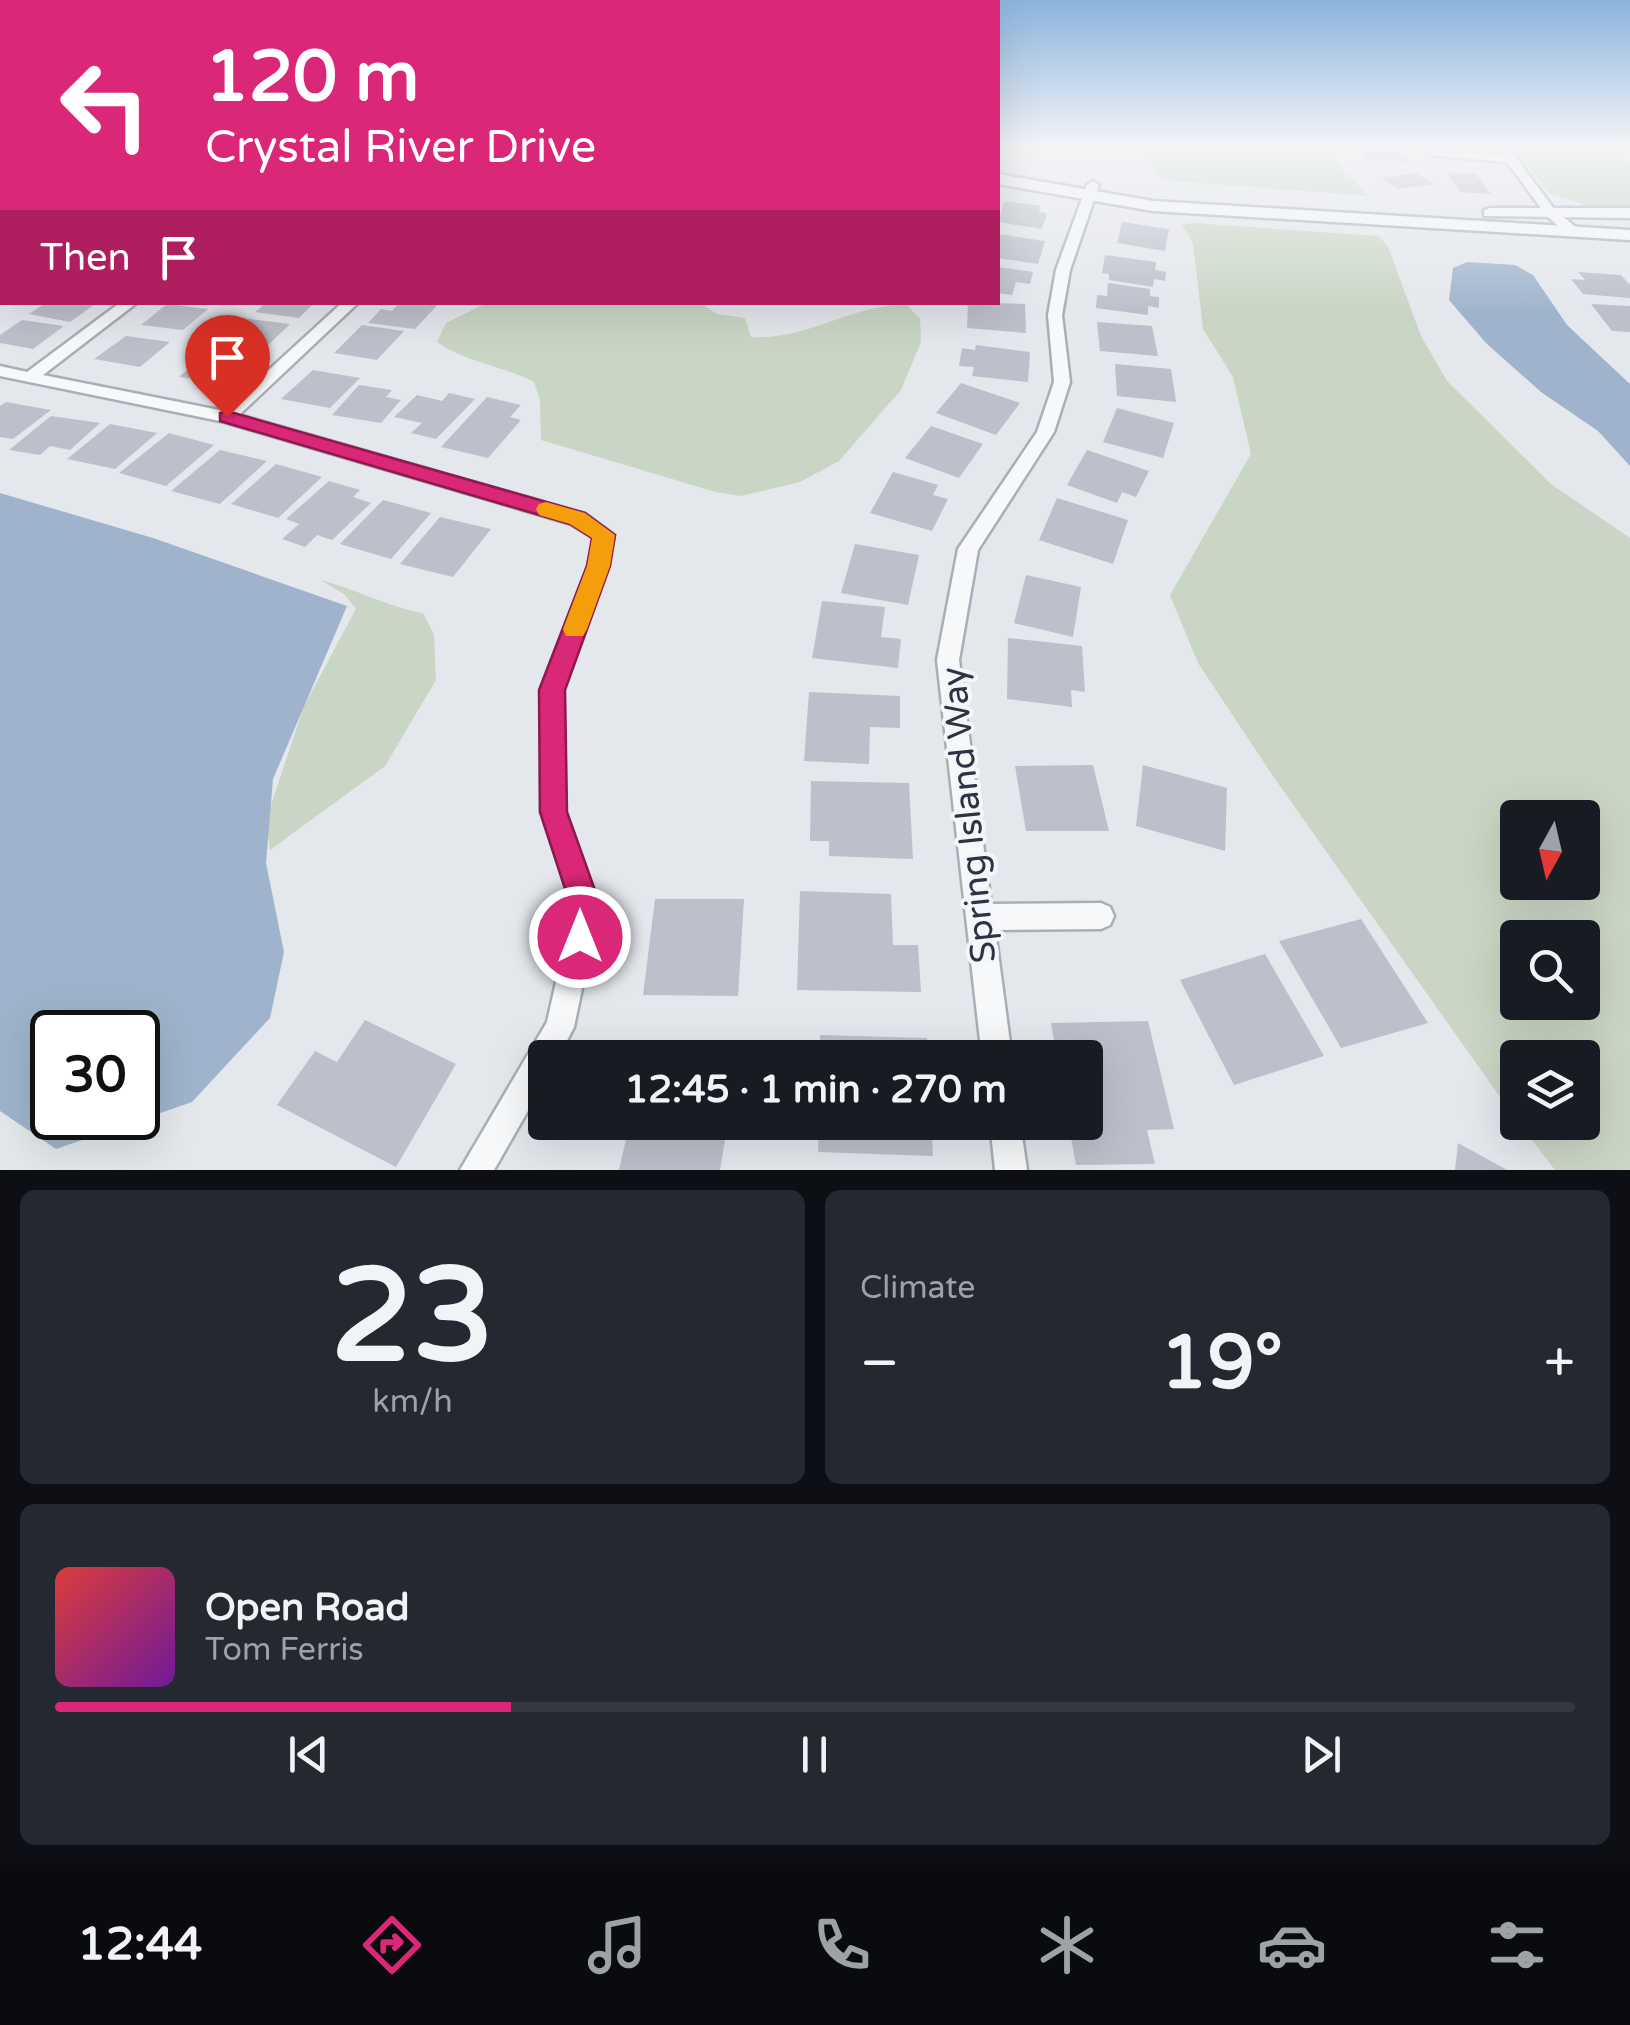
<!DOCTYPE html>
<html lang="en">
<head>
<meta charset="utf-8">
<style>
  :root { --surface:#171b24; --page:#242831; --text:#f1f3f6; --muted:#9ea1a6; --line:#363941; --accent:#db2777 }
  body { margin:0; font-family:"Varela Round",sans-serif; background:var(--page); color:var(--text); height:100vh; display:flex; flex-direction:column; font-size:38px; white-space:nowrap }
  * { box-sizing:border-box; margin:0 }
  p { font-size:32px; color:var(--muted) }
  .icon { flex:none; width:55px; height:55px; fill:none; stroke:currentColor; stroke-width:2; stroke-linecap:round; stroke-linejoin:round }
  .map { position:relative; height:1170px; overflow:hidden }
  .drawer { display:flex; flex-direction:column; gap:20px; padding:20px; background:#0d0f14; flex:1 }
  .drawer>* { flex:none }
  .guide { position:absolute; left:0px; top:0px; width:1000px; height:305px; box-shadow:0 10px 40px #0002; background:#db2777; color:#fff; overflow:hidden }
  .needle { width:65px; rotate:188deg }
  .fabs { position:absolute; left:1500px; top:800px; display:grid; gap:20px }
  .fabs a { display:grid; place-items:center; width:100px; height:100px; border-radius:10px; background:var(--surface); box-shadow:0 10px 40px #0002; font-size:50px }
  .speed { position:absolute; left:30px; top:1010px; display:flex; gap:20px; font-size:50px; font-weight:700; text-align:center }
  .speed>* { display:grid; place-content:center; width:130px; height:130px; border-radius:50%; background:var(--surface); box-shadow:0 10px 40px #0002; line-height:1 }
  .speed .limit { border:5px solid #111; border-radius:15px; background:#fff; color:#111 }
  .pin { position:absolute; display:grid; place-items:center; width:85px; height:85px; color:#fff; margin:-102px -42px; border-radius:50% 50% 50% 0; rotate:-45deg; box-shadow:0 0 10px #0007 }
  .pin .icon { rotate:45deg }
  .me { position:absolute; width:110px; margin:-55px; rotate:0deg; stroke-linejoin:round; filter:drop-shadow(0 0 8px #0008) }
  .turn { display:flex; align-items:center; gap:35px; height:210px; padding:0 40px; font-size:45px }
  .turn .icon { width:130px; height:130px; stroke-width:2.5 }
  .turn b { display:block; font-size:70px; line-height:85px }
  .then { display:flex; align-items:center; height:95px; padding:0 40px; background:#0003; gap:20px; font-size:38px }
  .big { font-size:75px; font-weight:700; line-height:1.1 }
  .drawer .card { flex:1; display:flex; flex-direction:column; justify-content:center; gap:15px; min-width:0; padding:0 35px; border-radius:15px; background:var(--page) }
  .drawer .dial { align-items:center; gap:0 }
  .dial b { font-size:130px; line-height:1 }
  .song { display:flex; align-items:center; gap:30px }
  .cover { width:120px; height:120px; border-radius:15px; background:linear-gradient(135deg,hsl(0 70% 55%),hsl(280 70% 35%)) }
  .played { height:10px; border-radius:5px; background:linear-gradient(90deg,var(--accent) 30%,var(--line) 30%) }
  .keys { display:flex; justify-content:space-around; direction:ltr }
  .heat { display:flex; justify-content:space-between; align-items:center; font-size:55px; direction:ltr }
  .drawer .tiles { flex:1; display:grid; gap:20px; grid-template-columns:1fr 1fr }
  .card:last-child { grid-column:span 2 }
  .trip { position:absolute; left:528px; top:1040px; width:575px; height:100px; border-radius:10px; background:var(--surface); box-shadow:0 10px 40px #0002; font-weight:700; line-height:100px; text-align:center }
  .tab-bar { display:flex; height:160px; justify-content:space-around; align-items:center; background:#090b0e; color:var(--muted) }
  .tab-bar .icon { width:70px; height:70px }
  .tab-bar .current { color:var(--accent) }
  .tab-bar b { font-size:45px; color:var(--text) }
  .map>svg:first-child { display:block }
  .green { fill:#c9d6c5; fill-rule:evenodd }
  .water { fill:#9fb4cc; fill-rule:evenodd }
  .building { fill:#bbc0ca }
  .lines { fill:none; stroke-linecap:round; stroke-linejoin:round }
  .minor-casing { stroke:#a9aeb7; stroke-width:5 }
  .tertiary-casing { stroke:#a9aeb7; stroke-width:5 }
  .minor { fill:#f7f8fa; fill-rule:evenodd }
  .tertiary { fill:#f7f8fa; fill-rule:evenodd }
  .route { fill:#db2777; stroke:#8e194d; stroke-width:2.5 }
  .slow { fill:#f59e0b }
  .labels { text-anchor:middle; stroke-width:8; stroke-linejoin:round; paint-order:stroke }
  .street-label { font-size:35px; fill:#2b3445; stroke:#f4f6f9 }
</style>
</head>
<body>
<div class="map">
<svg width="1630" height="1170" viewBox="0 0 1630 1170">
  <rect width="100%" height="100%" fill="#e4e7ec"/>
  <!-- green -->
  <g class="green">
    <path d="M1135,147H1328L1342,170L1369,196L1174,181L1159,177L1149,160Z"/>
    <path d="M1512,147H1609L1630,165V209L1588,206L1548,193Z"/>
    <path d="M1191,223L1379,236L1388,247L1421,336L1447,381L1551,484L1630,538V1170H1555L1519,1123L1582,1122V1058H1518L1517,1121L1275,779L1198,663L1170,595L1251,454L1233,377L1203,329L1193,243L1182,225ZM1518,818H1582V882H1518ZM1518,938H1582V1002H1518Z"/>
    <path d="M489,302L701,303L717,314L745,318L751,337C811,340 847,305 907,305L920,319L921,342L901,390L839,461L800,482L741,496L716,492L541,440L540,400L534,382C505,367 460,360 437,342L446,323Z"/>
    <path d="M320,580C357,589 387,607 423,613L434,635L436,680L385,766L270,850L266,820L304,706L356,609L344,594Z"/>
  </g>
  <!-- water -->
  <g class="water">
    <path d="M1467,262L1515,265L1533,275L1567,325L1630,384V466L1598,431L1541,392L1486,343L1449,300L1453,268Z"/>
    <path d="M0,493L153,538L347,606L273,779L266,863L284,952L270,1018L192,1102L56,1149L0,1111ZM52,1032H138V1118H52Z"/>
  </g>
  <!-- building -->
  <g class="building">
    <path d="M1359,149L1402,151L1410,162L1366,160Z"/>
    <path d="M1446,172L1476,174L1491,194L1460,192Z"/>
    <path d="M1416,173L1435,184L1399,189L1381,178Z"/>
    <path d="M1004,201L1041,206L1039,212L1047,213L1042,229L998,222Z"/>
    <path d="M1122,222L1169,229L1165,251L1117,243Z"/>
    <path d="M998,234L1045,241L1038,264L998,258Z"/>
    <path d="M1105,255L1156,262L1155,270L1166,272L1165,281L1154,279L1153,287L1109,280V274L1102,273Z"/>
    <path d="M998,267L1033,272L1030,284L1016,282L1012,295L998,293Z"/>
    <path d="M1578,272L1621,275L1630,285V298L1583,294L1571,279L1585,280Z"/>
    <path d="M1108,283L1150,289V296L1159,297V308L1148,306V315L1096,308L1097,295L1107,296Z"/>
    <path d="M47,302H98L70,322L29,314Z"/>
    <path d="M267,302H315L299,318L255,312Z"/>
    <path d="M400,302H440L415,329L368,323L381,309L392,311Z"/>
    <path d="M968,302L1025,304L1026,333L967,328Z"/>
    <path d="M167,304L208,309L183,330L141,325Z"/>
    <path d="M1591,304L1630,306V332L1612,331Z"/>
    <path d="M243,318L290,324L263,350L214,344Z"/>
    <path d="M22,320L64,326L33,349L0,343V335Z"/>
    <path d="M1097,322L1152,326L1158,356L1100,351Z"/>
    <path d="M362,325L404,331L377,360L334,353Z"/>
    <path d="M126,336L170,342L140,367L94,359Z"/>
    <path d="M976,345L1030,352L1028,382L972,376L974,367L959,366L962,348L975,350Z"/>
    <path d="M210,350L255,356L225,383L179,377Z"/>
    <path d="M1115,364L1171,369L1176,402L1117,396Z"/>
    <path d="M313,370L360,378L330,408L281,399Z"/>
    <path d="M961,383L1020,403L996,435L936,413Z"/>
    <path d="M359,385L392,390L386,397L401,400L381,423L332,415Z"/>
    <path d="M449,393L475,399L436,439L411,433L422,423L394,417L417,395L442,401Z"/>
    <path d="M487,397L521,405L510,417L521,420L488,458L441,447Z"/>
    <path d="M6,402L51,410L13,439L0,437V406Z"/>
    <path d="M1117,408L1174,423L1163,458L1103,442Z"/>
    <path d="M51,416L100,423L70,450L50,446L40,455L9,450Z"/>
    <path d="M110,424L157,433L115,469L67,459Z"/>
    <path d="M931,426L983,444L959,478L905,458Z"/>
    <path d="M169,433L214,445L166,486L119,473Z"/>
    <path d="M220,450L267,461L220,504L171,491Z"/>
    <path d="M1087,450L1149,471L1136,497L1122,492L1117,503L1067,485Z"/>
    <path d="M276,464L322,477L278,518L231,504Z"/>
    <path d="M893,472L938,485L933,495L948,499L932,531L870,513Z"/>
    <path d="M329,481L360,490L353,497L371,503L332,540L317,535L305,547L282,539L299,524L286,519Z"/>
    <path d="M1057,498L1128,520L1113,564L1039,540Z"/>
    <path d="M383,500L431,513L391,559L340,544Z"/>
    <path d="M440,517L491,529L453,577L400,564Z"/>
    <path d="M855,544L919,555L908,605L841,593Z"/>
    <path d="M1026,575L1081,587L1073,637L1014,623Z"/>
    <path d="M822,601L885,607L881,637L901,639L898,668L812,658Z"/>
    <path d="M1008,638L1082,646L1085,692L1071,690L1072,707L1007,699Z"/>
    <path d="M809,692L900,696V728L870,727L869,764L804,761Z"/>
    <path d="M1093,765L1109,831H1026L1015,766Z"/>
    <path d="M1143,765L1227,788L1225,851L1136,826Z"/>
    <path d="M811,781L909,783L913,859L829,856V841H810Z"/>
    <path d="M800,891L891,894L893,945H918L921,992L797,990Z"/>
    <path d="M655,899H744L738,996L643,995Z"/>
    <path d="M1361,919L1428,1023L1341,1048L1279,941Z"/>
    <path d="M1265,954L1324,1056L1234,1085L1180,980Z"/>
    <path d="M365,1020L456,1064L396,1167L277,1105L315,1051L337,1062Z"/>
    <path d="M1148,1021L1174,1129L1147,1130L1155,1164L1076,1165L1068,1122H1085V1058H1057L1051,1023Z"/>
    <path d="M820,1035L927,1038L928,1058H820Z"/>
    <path d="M630,1122H728L720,1170H619Z"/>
    <path d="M819,1122H931L933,1156L818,1152Z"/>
    <path d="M1458,1143L1507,1170H1455Z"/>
  </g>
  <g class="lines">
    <defs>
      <g id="minor">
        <path d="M1497,147H1508L1554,209L1578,229V235H1568L1546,215L1507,162L1436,156L1430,153L1436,150L1502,155Z"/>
        <path d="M2,174V182L0,183V175Z"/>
        <path d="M1093,181L1099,185L1070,270L1062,315L1070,382L1054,432L978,550L959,660L991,904L1101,903L1110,907L1114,916L1110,925L1101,929L995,930L1012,1058H982L937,660L958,549L1037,432L1054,382L1048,315L1056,270L1087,185Z"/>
        <path d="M121,302H138L43,375L224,411L343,302H359L239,415L585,514L614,535L608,566L563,690L565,812L599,907L574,1027L558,1058H545V1081L494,1170H460L547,1022L573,907L541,812V690L588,566L594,538L571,524L225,422L0,376V366L27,372Z"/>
        <path d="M990,1122H1020L1027,1170H995Z"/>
      </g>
      <g id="tertiary">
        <path d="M998,174L1153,201L1630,230V240L1153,211L998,184Z"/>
        <path d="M1490,208H1630V218L1484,216V210Z"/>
      </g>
    </defs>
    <!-- minor casing -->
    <use href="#minor" class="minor-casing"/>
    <!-- tertiary casing -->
    <use href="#tertiary" class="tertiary-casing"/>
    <!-- minor -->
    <use href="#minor" class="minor"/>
    <!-- tertiary -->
    <use href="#tertiary" class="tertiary"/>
  </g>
  <!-- sky -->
  <linearGradient id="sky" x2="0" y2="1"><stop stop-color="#8bb4dd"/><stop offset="0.47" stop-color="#f3f4f6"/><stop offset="1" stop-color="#f3f4f6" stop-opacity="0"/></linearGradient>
  <rect width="1630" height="311" fill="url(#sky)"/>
  <!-- route -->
  <path class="route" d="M227,411L585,513L615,535L610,566L565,690L567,812L601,907L591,948L580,952L569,948L565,937L571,907L540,812L539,690L587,566L592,538L570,524L220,421V413Z"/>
  <!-- slow -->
  <path class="slow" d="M546,502L585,513L615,535L610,566L587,629L583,636H566L563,629L587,566L592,538L570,524L539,515L536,509L539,504Z"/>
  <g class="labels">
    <!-- street labels -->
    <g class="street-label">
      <text transform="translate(968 815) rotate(-96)" y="12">Spring Island Way</text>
    </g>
  </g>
</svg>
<div class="fabs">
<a><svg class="needle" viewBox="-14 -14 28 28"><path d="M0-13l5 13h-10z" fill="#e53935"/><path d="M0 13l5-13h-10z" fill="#9ea1a6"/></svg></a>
<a><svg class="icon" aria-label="search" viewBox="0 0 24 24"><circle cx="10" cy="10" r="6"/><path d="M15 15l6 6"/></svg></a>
<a><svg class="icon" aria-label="layers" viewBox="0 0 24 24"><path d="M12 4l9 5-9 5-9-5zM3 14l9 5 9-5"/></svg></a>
</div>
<div class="speed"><div class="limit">30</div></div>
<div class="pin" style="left:227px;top:417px;background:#d93025"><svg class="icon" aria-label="arrive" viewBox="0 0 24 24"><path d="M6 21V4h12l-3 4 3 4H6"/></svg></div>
<svg class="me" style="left:580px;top:937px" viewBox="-20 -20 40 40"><circle r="17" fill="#db2777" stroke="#fff" stroke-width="3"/><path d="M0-11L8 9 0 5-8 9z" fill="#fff"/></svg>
<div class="trip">12:45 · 1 min · 270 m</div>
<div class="guide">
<div class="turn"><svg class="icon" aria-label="left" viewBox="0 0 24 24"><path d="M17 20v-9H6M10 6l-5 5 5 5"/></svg><div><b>120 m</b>Crystal River Drive</div></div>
<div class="then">Then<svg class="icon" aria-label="arrive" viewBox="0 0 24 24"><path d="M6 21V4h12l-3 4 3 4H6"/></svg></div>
</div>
</div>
<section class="drawer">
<div class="tiles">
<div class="card dial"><b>23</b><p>km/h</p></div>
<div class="card"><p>Climate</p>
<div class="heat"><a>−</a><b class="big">19°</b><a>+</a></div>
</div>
<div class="card">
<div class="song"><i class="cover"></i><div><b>Open Road</b><p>Tom Ferris</p></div></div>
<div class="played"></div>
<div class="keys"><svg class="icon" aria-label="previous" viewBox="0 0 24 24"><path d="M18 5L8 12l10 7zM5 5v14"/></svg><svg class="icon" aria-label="pause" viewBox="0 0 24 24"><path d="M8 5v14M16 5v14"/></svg><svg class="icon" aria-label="next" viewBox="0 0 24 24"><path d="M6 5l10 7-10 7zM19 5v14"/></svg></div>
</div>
</div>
</section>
<nav class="tab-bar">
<b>12:44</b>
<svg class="icon current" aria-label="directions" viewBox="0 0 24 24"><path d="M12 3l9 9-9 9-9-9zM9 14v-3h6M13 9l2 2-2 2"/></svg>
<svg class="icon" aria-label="music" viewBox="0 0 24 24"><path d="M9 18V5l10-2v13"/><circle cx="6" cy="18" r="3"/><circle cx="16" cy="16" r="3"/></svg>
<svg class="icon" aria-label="phone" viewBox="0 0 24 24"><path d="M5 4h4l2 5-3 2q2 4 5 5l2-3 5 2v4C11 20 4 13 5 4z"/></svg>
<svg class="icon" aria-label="climate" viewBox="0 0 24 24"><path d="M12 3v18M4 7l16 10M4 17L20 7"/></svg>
<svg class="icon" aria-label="car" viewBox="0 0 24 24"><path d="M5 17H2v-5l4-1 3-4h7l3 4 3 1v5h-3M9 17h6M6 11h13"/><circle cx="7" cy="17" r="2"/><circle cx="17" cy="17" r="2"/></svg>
<svg class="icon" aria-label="filters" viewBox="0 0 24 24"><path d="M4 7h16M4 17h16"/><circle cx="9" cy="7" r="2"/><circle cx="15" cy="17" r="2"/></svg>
</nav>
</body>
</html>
